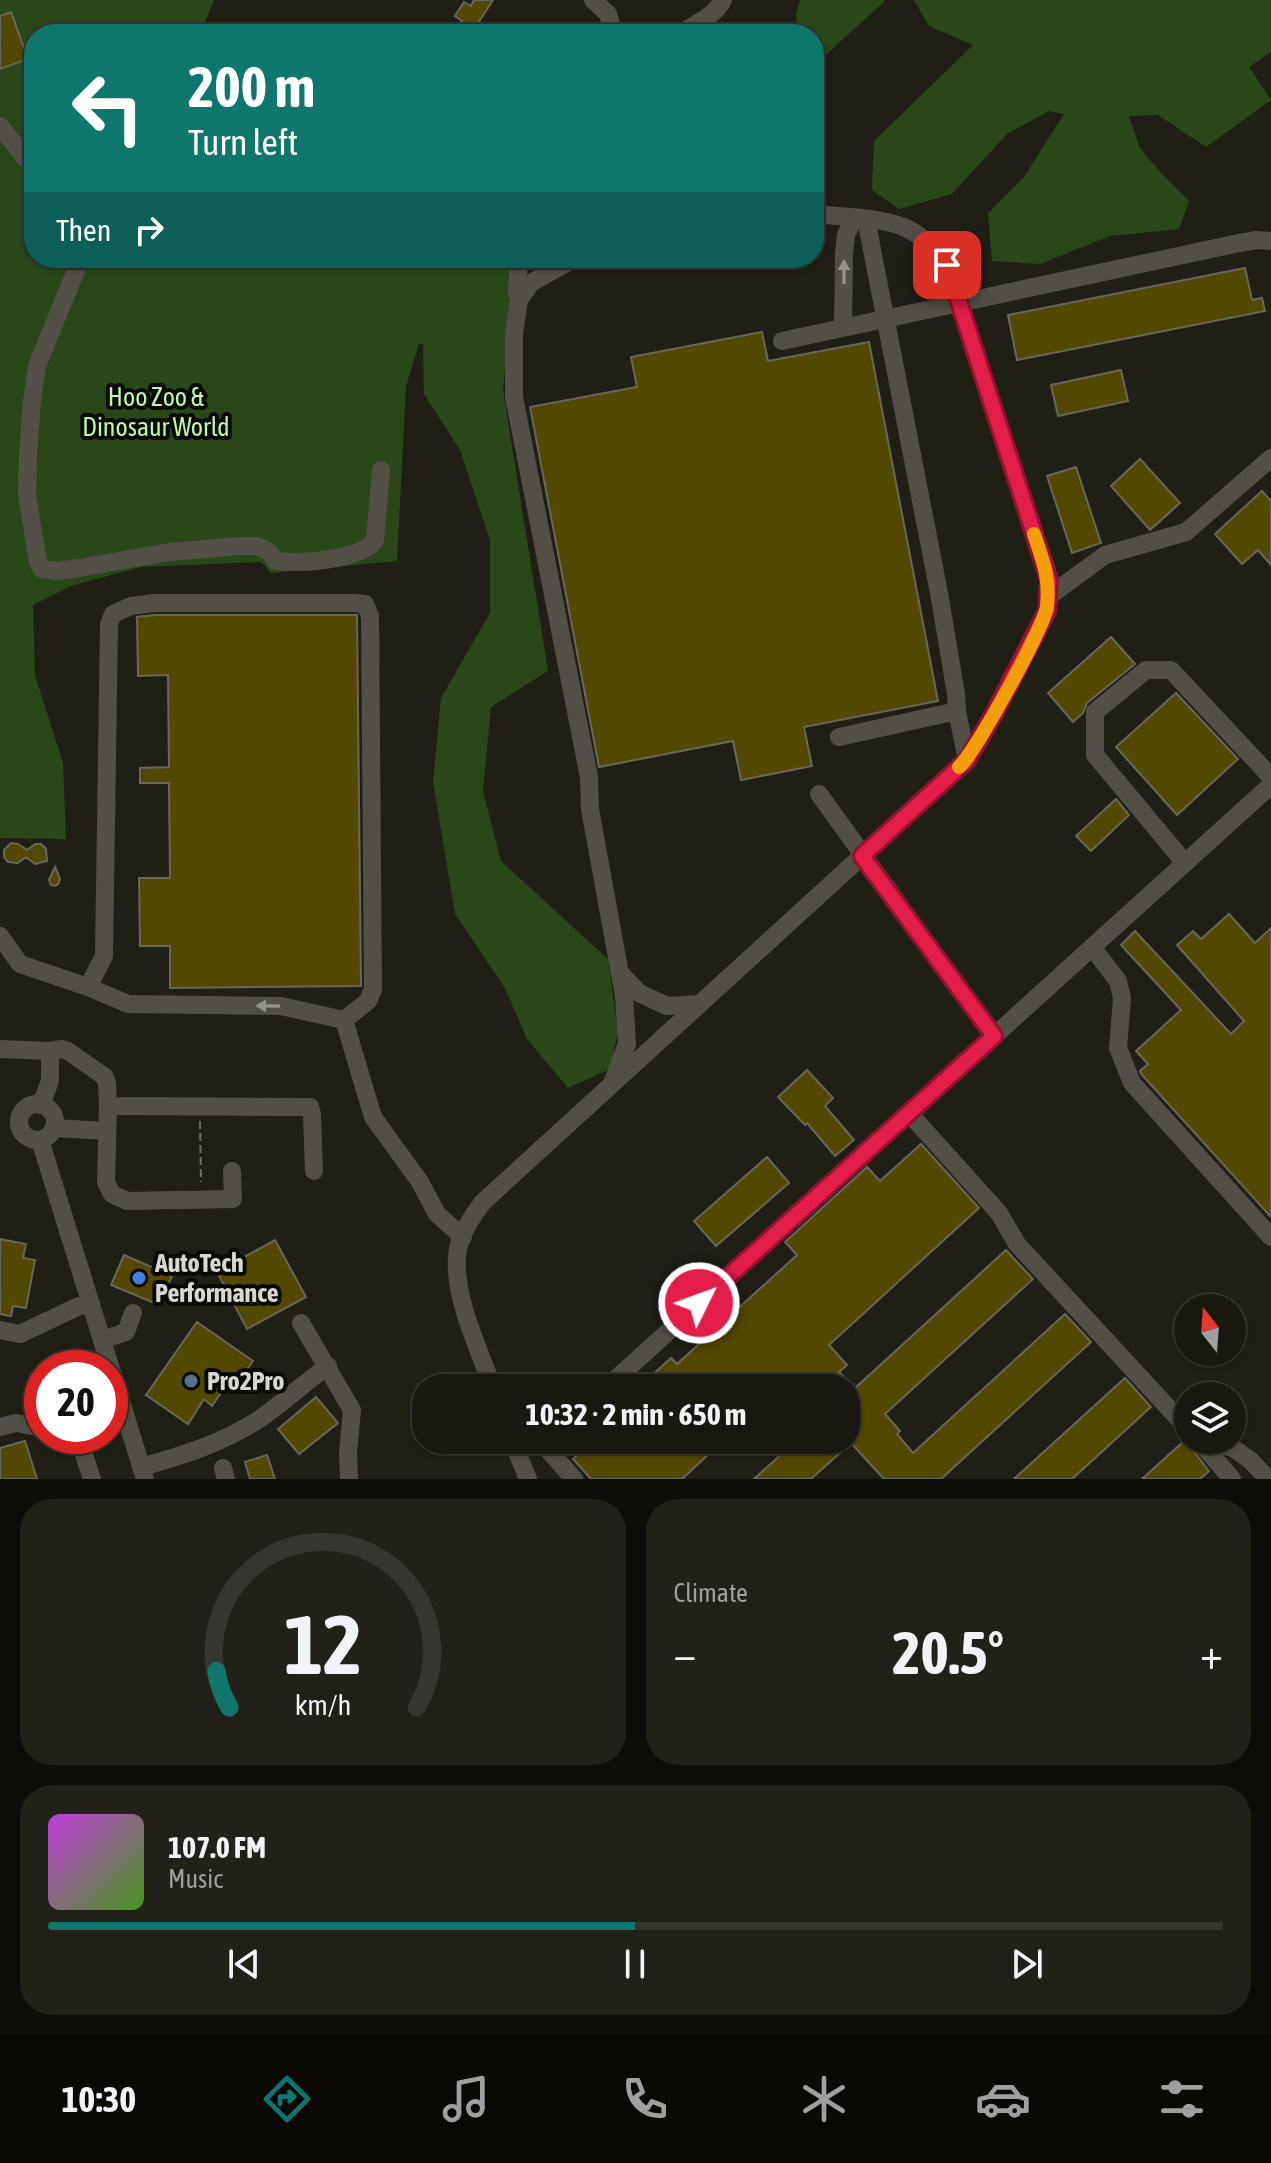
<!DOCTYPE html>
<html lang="en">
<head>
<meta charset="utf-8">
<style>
  :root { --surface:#181710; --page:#212019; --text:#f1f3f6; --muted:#9f9f9f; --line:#363630; --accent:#0f766e }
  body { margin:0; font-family:"Asap Condensed",sans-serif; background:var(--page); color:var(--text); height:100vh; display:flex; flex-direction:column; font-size:30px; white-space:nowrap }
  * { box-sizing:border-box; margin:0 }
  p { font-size:26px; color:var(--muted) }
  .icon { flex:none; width:44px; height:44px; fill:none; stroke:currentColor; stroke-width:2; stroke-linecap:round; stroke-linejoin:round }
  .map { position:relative; height:1479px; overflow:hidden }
  .side { display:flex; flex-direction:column; gap:20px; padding:20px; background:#0d0d09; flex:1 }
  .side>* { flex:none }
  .banner { position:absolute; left:24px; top:24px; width:800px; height:244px; border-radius:32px; box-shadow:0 2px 6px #0004,0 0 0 2px var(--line); background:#0f766e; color:#fff; overflow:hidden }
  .needle { width:52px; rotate:343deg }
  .tools { position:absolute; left:1174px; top:1294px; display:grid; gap:16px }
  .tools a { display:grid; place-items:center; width:72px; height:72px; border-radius:50%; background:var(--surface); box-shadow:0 2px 6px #0004,0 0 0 2px var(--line); font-size:40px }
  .speed { position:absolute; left:24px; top:1350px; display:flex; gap:16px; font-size:40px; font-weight:700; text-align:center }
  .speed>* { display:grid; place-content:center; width:104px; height:104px; border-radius:50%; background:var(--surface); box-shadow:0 2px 6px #0004,0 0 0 2px var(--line); line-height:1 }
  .speed .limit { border:12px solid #d22; background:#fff; color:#111 }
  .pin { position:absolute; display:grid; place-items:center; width:68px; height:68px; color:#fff; margin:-34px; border-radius:16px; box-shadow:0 4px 12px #0006 }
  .me { position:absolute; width:88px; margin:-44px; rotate:48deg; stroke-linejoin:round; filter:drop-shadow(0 0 6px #0008) }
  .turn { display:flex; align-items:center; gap:28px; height:168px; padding:0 32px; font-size:36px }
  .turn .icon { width:104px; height:104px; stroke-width:2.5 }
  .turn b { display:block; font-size:56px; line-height:68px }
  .then { display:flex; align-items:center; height:76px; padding:0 32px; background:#0003; gap:16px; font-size:30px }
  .big { font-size:60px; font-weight:700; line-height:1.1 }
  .side .tile { flex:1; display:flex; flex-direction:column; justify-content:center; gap:12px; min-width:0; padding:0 28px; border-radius:32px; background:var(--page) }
  .side .dial { align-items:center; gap:0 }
  .dial svg { height:208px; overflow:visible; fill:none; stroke:var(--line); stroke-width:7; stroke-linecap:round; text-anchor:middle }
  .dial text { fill:var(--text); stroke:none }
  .song { display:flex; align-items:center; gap:24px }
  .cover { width:96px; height:96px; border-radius:12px; background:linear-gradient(135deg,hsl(290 70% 55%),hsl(100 70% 35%)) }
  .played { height:8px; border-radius:4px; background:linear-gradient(90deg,var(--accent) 50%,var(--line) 50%) }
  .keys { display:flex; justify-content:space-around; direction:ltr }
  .heat { display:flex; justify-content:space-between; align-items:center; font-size:44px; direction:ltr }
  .side .tiles { flex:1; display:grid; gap:20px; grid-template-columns:1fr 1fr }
  .tile:last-child { grid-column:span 2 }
  .trip { position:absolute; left:412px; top:1374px; width:448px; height:80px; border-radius:32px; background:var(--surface); box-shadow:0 2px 6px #0004,0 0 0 2px var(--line); font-weight:700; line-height:80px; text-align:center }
  .dock { display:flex; height:128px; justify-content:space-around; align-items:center; background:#0a0906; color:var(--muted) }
  .dock .icon { width:56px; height:56px }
  .dock .current { color:var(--accent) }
  .dock b { font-size:36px; color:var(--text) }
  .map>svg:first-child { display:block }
  .green { fill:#294719 }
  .building { fill:#534800; stroke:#68675d; stroke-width:2 }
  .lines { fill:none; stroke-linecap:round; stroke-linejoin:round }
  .path { stroke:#6f6e66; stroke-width:2; stroke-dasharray:8 4; stroke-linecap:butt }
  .minor { stroke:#525046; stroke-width:18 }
  .oneway { fill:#95948c }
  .route-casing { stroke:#92132f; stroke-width:20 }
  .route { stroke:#e11d48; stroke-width:14 }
  .slow { stroke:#f59e0b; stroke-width:14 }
  .shop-dot { fill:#3f7fe0; stroke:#090906; stroke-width:3 }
  .service-dot { fill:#5c6f8a; stroke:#090906; stroke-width:3 }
  .labels { text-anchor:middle; stroke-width:8; stroke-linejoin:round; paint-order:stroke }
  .park-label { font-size:26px; fill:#c1f5a9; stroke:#090906 }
  .poi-label { font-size:26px; font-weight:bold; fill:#d8d7d1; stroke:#090906; text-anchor:start }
</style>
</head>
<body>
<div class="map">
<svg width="1271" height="1479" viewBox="0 0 1271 1479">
  <rect width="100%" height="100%" fill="#201f16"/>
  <!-- green -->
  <g class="green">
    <path d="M0,0H214L200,34H34V258H515L503,390L548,671L491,707L483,791L501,861L608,959L618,1032L610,1069L568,1088L527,1039L505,988L455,914L433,782L441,698L490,613V540L460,450L424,394L423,344H419L406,386L397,561L271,573L261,562L141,567L71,586L33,605L35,675L63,763L66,839L0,838Z"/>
    <path d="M800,0H884V2L820,60L814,53V34H797L796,14Z"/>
    <path d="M914,0H1271V52L1249,67L1271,100L1206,147L1158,115L1129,116L1140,148L1161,173L1189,201L1179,229L1110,236L1040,264L992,261L988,213L1024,177L1064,114L1049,111L1007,134L952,194L899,209L872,190L874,141L973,45L929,26Z"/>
  </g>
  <!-- building -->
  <g class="building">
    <path d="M474,0H493L471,34H465L457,29L462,21L455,16L464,2L471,6Z"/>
    <path d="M11,12L28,59L0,69V16Z"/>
    <path d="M1245,268L1252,300L1262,298L1265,311L1017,360L1008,315Z"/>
    <path d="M762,332L768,361L869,342L938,701L804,727L812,766L741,780L733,741L599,767L530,407L637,387L631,357Z"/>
    <path d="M1121,370L1128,401L1058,416L1051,385Z"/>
    <path d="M1140,459L1180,503L1150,530L1111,486Z"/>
    <path d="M1076,467L1101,543L1072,553L1047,476Z"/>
    <path d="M1262,491L1271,501V565L1258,550L1242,564L1215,534Z"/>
    <path d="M155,615H357L361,986L170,988V946H140L139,878H170L169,783H140V768L169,767L168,675L138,676L137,617Z"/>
    <path d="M1111,637L1135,664L1087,703L1083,713L1073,722L1048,693Z"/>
    <path d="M1176,693L1238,759L1177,815L1116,747Z"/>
    <path d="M1116,799L1129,815L1091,851L1076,836Z"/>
    <path d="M11,843L18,844L27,850L35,844H41L46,849L47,861L35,864L26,857L18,863L8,862L4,857V850Z"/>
    <path d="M55,867L60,879L58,884L55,886L51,885L49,880Z"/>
    <path d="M1229,914L1255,943L1271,928V1217L1142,1075L1140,1071L1148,1064L1136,1051L1181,1010L1121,945L1135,931L1231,1034L1244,1021L1177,945L1193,931L1201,939Z"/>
    <path d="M807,1070L833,1098L825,1106L854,1140L835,1156L807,1123L805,1125L778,1097Z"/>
    <path d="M921,1144L979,1208L829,1345L847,1365L839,1372L855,1388L1006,1250L1033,1279L885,1414L900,1431L897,1434L913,1453L1065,1314L1091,1342L941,1479H884L851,1443L811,1479H754L797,1440H848L846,1438V1388H801L792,1378L781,1388H660L650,1377L671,1358L677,1364L797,1255L785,1242L867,1167L880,1181Z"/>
    <path d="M767,1157L789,1183L716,1246L694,1221Z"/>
    <path d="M0,1239L26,1244L23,1258L35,1260L26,1308L13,1306L11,1316L0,1314Z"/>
    <path d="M275,1240L306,1297L247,1329L217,1272Z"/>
    <path d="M124,1255L172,1276L159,1305L111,1285Z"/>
    <path d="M197,1322L253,1361L236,1385L229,1381L212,1406L204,1399L188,1424L146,1395Z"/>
    <path d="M1125,1378L1151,1407L1072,1479H1014Z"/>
    <path d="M316,1397L338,1423L299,1454L278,1429Z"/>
    <path d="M594,1440H724L682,1479H591L573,1459Z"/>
    <path d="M1185,1440L1209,1471L1200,1479H1142Z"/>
    <path d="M25,1441L37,1479H0V1448Z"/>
    <path d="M267,1455L275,1479H250L245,1462Z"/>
  </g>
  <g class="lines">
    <!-- path -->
    <path class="path" d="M200,1121L201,1182"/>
    <!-- minor -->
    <g class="minor">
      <path d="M593,0L608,14L614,34"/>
      <path d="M679,34C694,25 715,16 723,0"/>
      <path d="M0,126L34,169"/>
      <path d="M866,219L939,593L956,694L957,711"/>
      <path d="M81,258L37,366L32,401L28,454L27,495L38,562L42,569L57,571L79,568L169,552L240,546H257L269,552L276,561C301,564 359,560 375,541L381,470"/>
      <path d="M584,258L570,261L531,283L519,300L514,334V397L589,777L590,809L624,996L627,1044L613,1081"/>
      <path d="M519,300L517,292L519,261"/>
      <path d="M843,327L844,253L846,235L854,218"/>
      <path d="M782,341L1239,243L1257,240L1271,241"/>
      <path d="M1048,597L1105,555L1186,532L1271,458"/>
      <path d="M839,737L957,711L967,760"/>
      <path d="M819,794L994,1036"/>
      <path d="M1185,863L1095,755V712L1146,670H1171L1271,777"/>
      <path d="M0,936L20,964L88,987L128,1004L281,1006L344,1020"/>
      <path d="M1092,947L1118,981L1122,998L1118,1048L1132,1083L1271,1237"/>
      <path d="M620,973L639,993L667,1006L700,1004"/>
      <path d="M88,987L104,956L109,624L113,614L131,606L154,603H354L365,604L370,616L373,989L368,1001L344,1020"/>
      <path d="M344,1020L373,1117L420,1182L437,1214L463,1237"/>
      <path d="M0,1049L50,1051L62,1049L68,1051L105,1077L107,1084L108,1106L310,1107L312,1114L314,1171"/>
      <circle cx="37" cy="1122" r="18"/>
      <path d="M41,1105L50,1081V1051"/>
      <path d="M108,1106L106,1182L112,1194L127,1201L233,1199L232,1171"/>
      <path d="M909,1113L999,1213L1017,1244L1188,1429"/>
      <path d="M54,1128L107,1131"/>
      <path d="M40,1140L145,1479"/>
      <path d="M301,1323L352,1410L348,1452L349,1479"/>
      <path d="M0,1330L20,1334L77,1307L91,1303"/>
      <path d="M102,1340L126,1332L133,1313"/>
      <path d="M493,1388C479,1349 454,1299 457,1257C458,1237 471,1218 483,1202L967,760L994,714L1047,611L1049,580L947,265C936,253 925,238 910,230C886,217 841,217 814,214"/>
      <path d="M606,1388L1271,785"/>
      <path d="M0,1427L16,1423L42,1428"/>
      <path d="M78,1436L92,1479"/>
      <path d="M512,1440L528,1479"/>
      <path d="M1198,1440L1232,1479"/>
      <path d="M1205,1440L1233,1448L1250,1460L1268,1479"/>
      <path d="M542,1443L574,1479"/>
      <path d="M141,1467C182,1456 222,1443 258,1420C282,1404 304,1383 328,1366"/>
      <path d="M223,1468L226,1479"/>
    </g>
  </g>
  <!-- one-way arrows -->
  <defs><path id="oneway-solid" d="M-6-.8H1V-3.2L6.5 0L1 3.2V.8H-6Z" transform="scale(2)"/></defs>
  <g class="oneway">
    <use href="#oneway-solid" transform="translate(844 272) rotate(-90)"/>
    <use href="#oneway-solid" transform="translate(268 1006) rotate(-179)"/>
  </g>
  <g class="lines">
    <defs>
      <path id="route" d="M699,1303L994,1036L862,856L967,760L994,714L1047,611L1049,580L947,265"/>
    </defs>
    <!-- route casing -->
    <use href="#route" class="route-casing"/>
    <!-- route -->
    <use href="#route" class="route"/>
    <!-- slow -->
    <path class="slow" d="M959,767C975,753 1045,626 1047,606C1050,577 1043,561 1034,534"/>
  </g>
  <!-- markers -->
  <circle class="shop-dot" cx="139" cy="1278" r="8"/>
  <circle class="service-dot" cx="191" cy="1381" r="8"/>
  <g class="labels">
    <!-- park labels -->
    <g class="park-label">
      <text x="156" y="406">Hoo Zoo &amp;<tspan x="156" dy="30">Dinosaur World</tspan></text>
    </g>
    <!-- poi labels -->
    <g class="poi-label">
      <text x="155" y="1272">AutoTech<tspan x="155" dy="30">Performance</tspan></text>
      <text x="207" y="1390">Pro2Pro</text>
    </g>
  </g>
</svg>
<div class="tools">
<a><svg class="needle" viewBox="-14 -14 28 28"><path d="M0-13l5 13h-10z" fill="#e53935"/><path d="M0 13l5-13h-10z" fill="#9f9f9f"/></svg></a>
<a><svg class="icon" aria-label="layers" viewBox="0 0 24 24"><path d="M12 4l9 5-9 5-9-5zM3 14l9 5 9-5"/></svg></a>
</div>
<div class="speed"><div class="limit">20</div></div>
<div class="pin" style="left:947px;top:265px;background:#d93025"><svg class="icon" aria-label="arrive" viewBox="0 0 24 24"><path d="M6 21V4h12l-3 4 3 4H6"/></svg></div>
<svg class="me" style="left:699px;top:1303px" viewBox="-20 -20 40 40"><circle r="17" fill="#e11d48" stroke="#fff" stroke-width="3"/><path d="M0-11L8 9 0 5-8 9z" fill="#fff"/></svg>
<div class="trip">10:32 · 2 min · 650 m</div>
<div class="banner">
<div class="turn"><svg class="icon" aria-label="left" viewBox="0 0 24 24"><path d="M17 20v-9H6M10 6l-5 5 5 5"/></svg><div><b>200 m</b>Turn left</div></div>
<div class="then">Then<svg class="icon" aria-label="right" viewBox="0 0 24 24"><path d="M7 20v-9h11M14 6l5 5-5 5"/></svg></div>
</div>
</div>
<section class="side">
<div class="tiles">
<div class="tile dial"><svg viewBox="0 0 100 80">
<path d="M14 69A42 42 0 1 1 86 69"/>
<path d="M14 69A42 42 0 0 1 9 55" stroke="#0f766e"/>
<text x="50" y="56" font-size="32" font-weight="700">12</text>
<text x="50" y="72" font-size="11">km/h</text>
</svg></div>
<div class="tile"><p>Climate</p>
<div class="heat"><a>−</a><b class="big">20.5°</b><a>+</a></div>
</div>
<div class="tile">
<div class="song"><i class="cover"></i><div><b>107.0 FM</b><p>Music</p></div></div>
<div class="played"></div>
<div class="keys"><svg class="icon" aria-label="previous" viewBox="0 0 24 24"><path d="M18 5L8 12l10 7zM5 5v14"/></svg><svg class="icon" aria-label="pause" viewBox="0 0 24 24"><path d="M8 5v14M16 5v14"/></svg><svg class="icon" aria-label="next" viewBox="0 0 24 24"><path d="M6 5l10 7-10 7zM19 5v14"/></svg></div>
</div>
</div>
</section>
<nav class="dock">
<b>10:30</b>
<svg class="icon current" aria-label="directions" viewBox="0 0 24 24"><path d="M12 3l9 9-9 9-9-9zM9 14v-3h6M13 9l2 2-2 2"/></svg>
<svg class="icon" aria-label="music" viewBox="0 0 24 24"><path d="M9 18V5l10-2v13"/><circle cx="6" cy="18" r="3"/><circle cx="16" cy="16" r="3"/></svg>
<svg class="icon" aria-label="phone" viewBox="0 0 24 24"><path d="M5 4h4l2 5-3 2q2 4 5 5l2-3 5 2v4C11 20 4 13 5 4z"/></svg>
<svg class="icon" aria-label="climate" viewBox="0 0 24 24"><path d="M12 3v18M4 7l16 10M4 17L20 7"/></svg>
<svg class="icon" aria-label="car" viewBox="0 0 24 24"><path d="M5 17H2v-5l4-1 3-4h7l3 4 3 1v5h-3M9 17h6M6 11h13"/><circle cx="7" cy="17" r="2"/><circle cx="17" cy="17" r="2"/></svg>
<svg class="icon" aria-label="filters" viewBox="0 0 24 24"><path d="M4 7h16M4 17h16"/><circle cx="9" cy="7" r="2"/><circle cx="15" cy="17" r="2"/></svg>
</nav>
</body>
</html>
